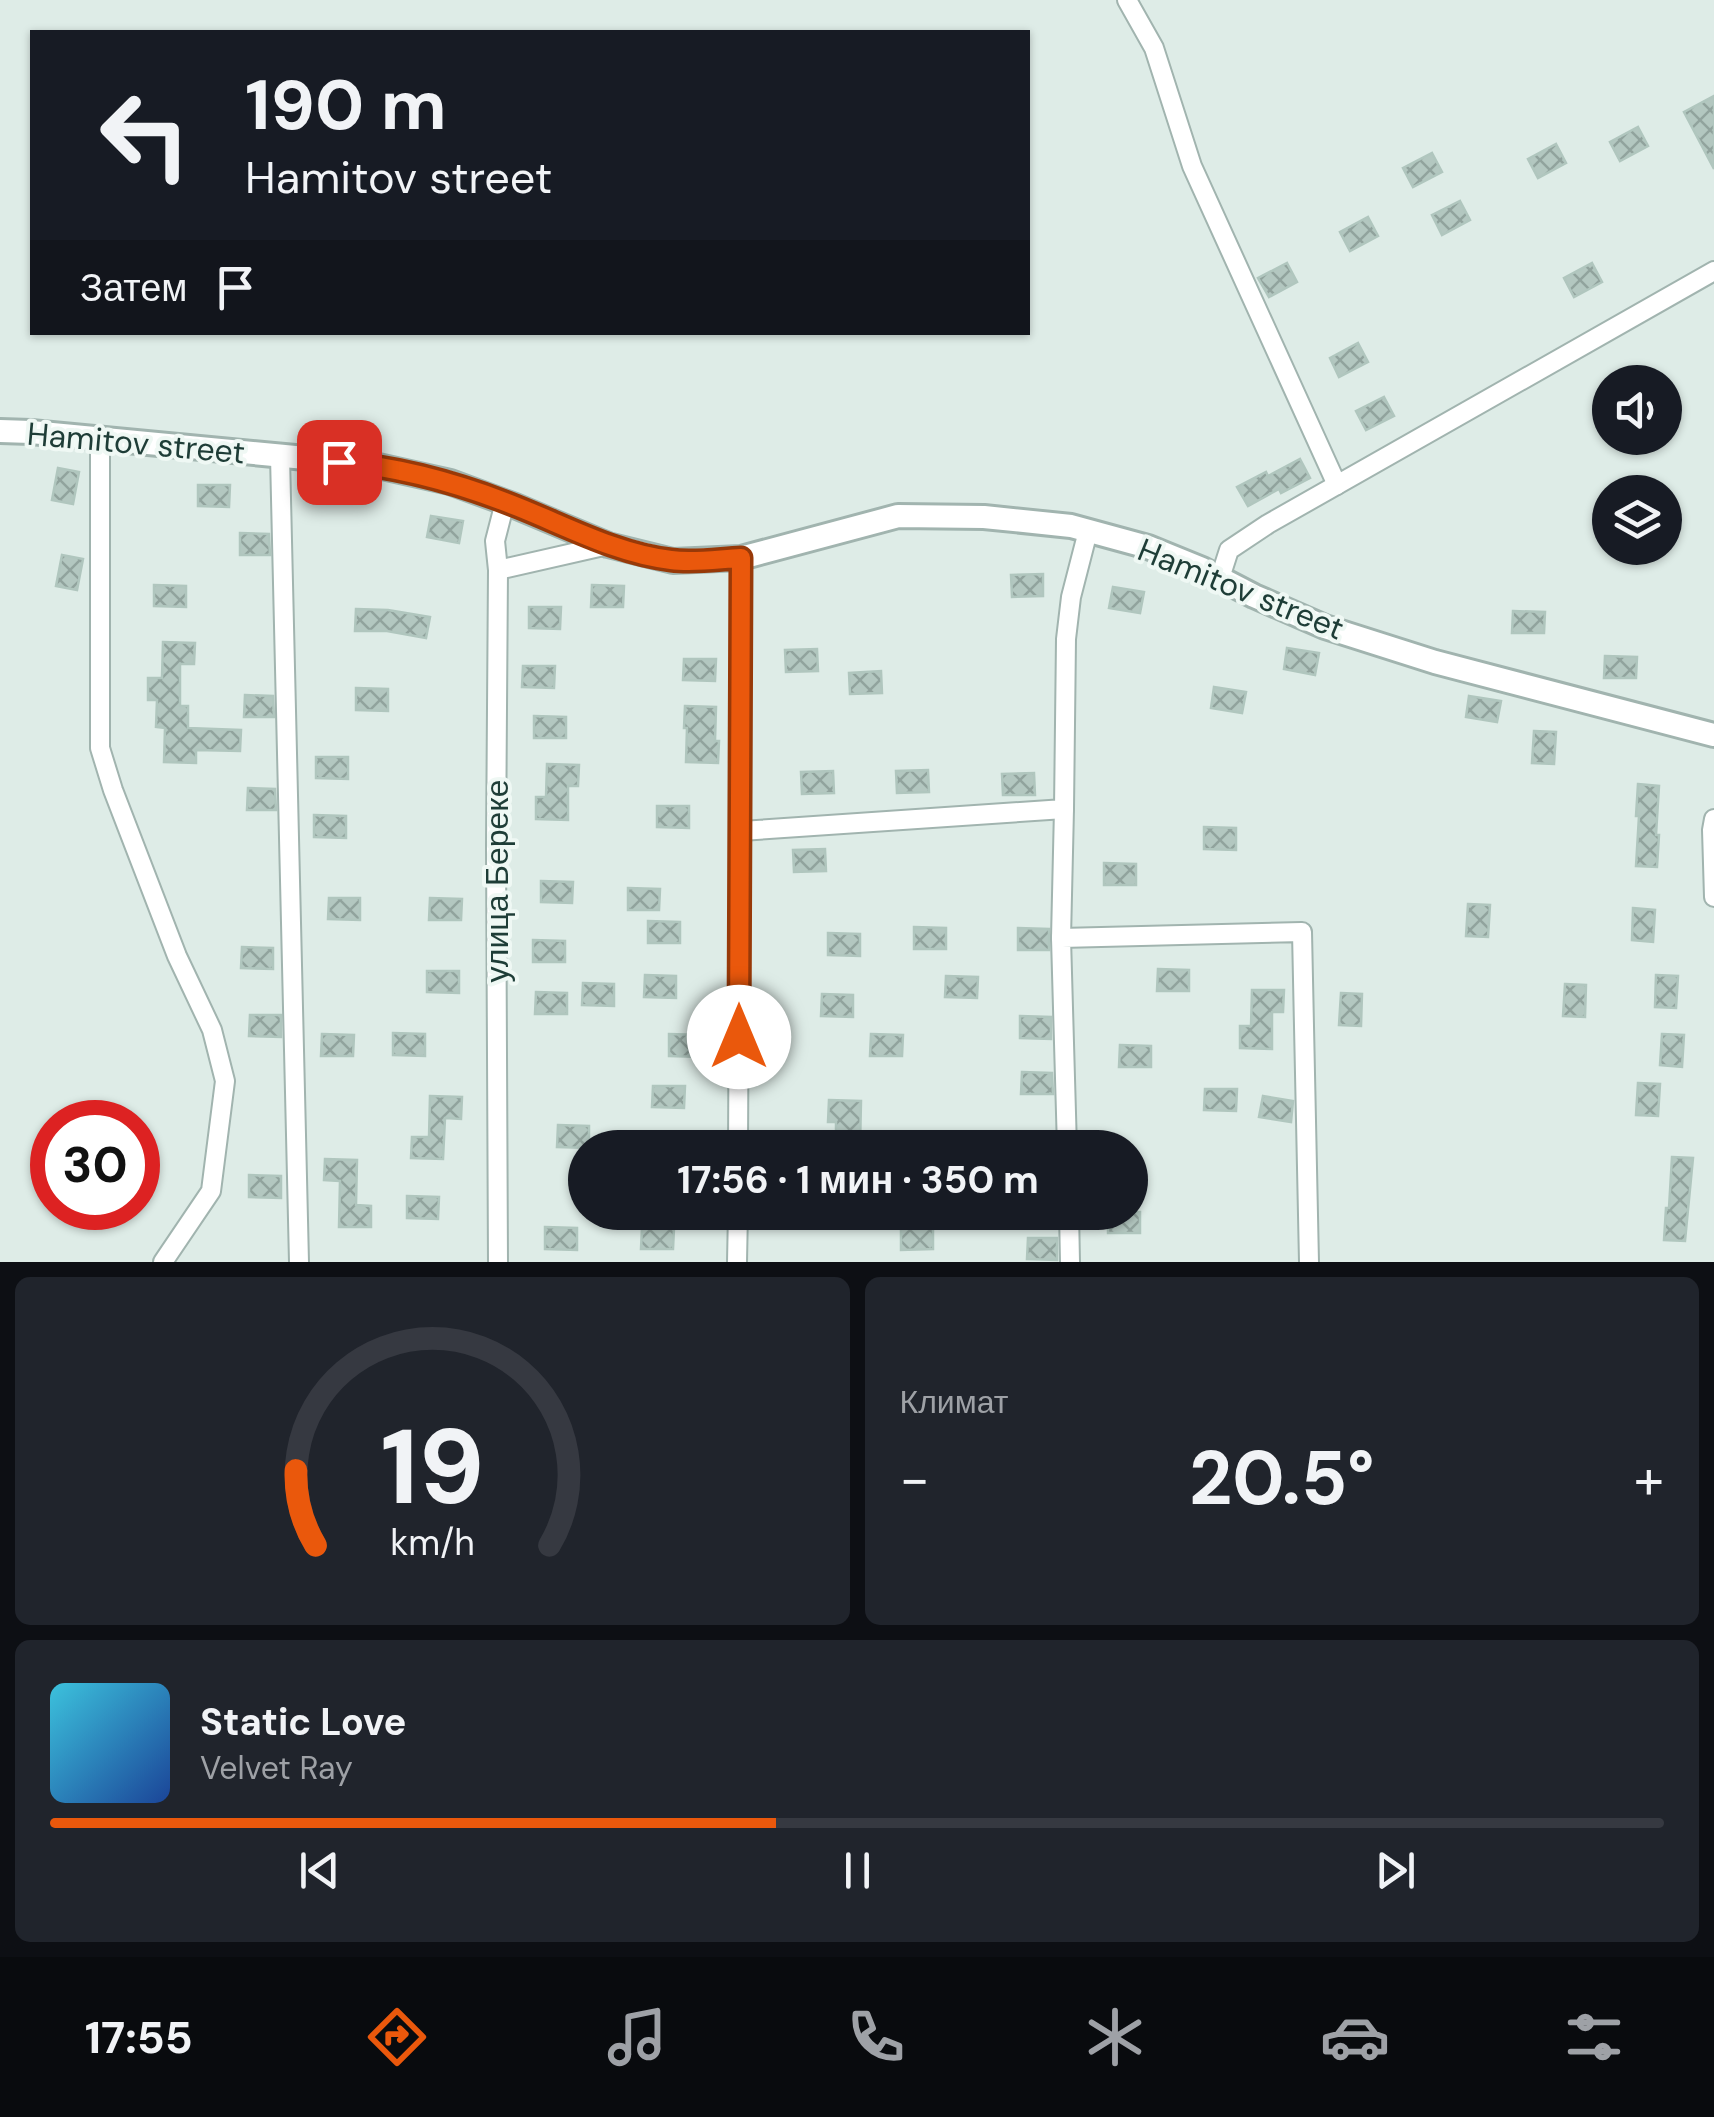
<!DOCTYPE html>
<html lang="ru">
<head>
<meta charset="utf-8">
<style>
  :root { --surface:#171b24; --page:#20242c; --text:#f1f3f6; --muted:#9ea1a6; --line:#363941; --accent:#ea580c }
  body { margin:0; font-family:"DM Sans",sans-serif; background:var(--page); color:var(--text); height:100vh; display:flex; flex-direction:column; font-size:38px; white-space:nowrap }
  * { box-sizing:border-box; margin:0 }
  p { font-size:32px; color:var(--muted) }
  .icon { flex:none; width:55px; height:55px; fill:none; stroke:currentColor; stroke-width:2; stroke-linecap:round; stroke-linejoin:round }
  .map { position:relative; height:1262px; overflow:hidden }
  .panel { display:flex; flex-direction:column; gap:15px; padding:15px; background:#0d0f14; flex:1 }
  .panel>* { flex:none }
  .hud { position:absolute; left:30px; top:30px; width:1000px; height:305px; border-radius:0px; box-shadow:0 2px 8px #0004; background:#171b24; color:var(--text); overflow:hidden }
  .tools { position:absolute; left:1592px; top:365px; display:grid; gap:20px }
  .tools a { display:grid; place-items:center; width:90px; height:90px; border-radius:50%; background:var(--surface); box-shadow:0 2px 8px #0004; font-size:50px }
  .speed { position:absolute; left:30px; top:1100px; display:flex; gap:20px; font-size:50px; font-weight:700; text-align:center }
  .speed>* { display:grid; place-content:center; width:130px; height:130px; border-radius:50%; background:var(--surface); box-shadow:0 2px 8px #0004; line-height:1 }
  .speed .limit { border:15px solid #d22; background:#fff; color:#111 }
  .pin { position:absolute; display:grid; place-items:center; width:85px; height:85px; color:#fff; margin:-42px; border-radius:20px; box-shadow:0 5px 15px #0006 }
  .me { position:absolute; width:110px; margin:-55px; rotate:0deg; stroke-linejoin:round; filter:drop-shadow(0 0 8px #0008) }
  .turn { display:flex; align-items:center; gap:35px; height:210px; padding:0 50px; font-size:45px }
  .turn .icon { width:130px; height:130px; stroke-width:2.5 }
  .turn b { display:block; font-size:70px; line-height:85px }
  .then { display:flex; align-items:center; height:95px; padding:0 50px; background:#0003; gap:20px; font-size:38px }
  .big { font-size:75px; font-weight:700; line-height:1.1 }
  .panel .widget { flex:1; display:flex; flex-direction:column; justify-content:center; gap:15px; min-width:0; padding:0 35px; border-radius:15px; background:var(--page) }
  .panel .dial { align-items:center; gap:0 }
  .dial svg { height:260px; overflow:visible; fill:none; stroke:var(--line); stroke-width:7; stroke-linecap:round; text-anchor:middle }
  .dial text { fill:var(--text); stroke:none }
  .song { display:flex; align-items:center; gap:30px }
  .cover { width:120px; height:120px; border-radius:15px; background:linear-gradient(135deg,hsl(190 70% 55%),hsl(220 70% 35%)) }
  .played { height:10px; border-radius:5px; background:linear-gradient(90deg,var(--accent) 45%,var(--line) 45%) }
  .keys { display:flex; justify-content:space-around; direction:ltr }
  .heat { display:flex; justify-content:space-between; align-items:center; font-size:55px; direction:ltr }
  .panel .tiles { flex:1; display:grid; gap:15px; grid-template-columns:1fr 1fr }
  .widget:last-child { grid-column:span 2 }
  .trip { position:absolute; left:568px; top:1130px; width:580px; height:100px; border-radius:50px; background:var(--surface); box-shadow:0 2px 8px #0004; font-weight:700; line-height:100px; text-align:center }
  .dock { display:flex; height:160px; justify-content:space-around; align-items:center; background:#090b0e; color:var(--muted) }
  .dock .icon { width:70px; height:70px }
  .dock .selected { color:var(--accent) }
  .dock b { font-size:45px; color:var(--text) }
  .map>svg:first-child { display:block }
  .building { fill:url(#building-cross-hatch); stroke:#b0c6be; stroke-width:2.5 }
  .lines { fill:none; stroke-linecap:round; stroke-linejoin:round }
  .minor-casing { stroke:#a1b4af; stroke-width:22 }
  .tertiary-casing { stroke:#a1b4af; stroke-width:28 }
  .minor { stroke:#fff; stroke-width:18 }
  .tertiary { stroke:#fff; stroke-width:22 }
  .route-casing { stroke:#983908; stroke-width:25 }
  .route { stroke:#ea580c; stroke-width:18 }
  .labels { text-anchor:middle; stroke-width:8; stroke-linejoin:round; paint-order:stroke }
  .street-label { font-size:32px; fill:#1e3d37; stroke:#eff8f4 }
</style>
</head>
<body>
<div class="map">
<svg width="1714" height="1262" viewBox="0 0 1714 1262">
  <defs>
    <pattern id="building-cross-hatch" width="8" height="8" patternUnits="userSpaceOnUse" patternTransform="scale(2.5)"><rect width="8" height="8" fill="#b3c7c0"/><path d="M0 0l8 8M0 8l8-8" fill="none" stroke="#91a39d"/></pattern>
  </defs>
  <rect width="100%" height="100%" fill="#deece7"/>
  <!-- building -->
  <g class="building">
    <path d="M1714,96V169L1684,112Z"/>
    <path d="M1638,127L1648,146L1620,161L1610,142Z"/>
    <path d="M1556,144L1566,163L1538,178L1528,159Z"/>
    <path d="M1432,153L1442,172L1413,187L1403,168Z"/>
    <path d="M1460,201L1470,220L1442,235L1432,215Z"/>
    <path d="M1368,217L1378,236L1350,251L1340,232Z"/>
    <path d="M1287,263L1297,282L1269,297L1258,278Z"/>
    <path d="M1592,263L1602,282L1574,297L1564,278Z"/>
    <path d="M1358,343L1368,362L1339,377L1330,358Z"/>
    <path d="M1384,397L1394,416L1366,430L1356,411Z"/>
    <path d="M1300,459L1310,478L1281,493L1279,489L1248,506L1237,487L1266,472L1268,476Z"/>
    <path d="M58,468L79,472L73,504L52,500Z"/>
    <path d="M198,485H230L229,507L198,506Z"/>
    <path d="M431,516L463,521L459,543L427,537Z"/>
    <path d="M240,533L269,534L270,555H240Z"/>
    <path d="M62,555L83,559L77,590L56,586Z"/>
    <path d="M1043,574V596L1012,597L1011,575Z"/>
    <path d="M154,585L186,586V607L154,606Z"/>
    <path d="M592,585L624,586L623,607H591Z"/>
    <path d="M1113,587L1144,592L1140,613L1109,608Z"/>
    <path d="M529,607H561L560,629L529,628Z"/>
    <path d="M356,609L388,610L430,617L426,638L387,631H355Z"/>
    <path d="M1513,611L1545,612L1544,633H1512Z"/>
    <path d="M163,642L195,643L194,664H180V706H188V728L241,730L240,751L196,750V763L164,762L165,728L156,727L157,700H148V678H162Z"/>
    <path d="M1287,648L1319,653L1315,675L1284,669Z"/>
    <path d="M817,649L818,671L786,672L785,650Z"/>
    <path d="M1605,656L1637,657L1636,678H1604Z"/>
    <path d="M684,659H716L715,681L683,680Z"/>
    <path d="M523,666H555L554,688L522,687Z"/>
    <path d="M881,671L882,693L850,694L849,673Z"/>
    <path d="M1214,687L1246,692L1242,713L1211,708Z"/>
    <path d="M356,688L388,689V711L356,710Z"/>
    <path d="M245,695L273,696L274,717H244Z"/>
    <path d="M1469,696L1501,701L1497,722L1466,717Z"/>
    <path d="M685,706L716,707L715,741H719L718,763L686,762L687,728H684Z"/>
    <path d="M534,716L566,717V738H534Z"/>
    <path d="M1534,731L1556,732L1554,764L1532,763Z"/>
    <path d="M316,757H348V779L316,778Z"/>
    <path d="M547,764L579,765L578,786H568V820L536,819V797H546Z"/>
    <path d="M928,770L929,792L897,793L896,771Z"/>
    <path d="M833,771L834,793L802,794L801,772Z"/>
    <path d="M1034,773L1035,795H1003L1002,774Z"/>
    <path d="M1638,784L1659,786L1656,835H1659L1657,867L1636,866L1639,816H1636Z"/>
    <path d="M248,788L275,789L276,810H247Z"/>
    <path d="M657,806H689V828L657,827Z"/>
    <path d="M314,815L346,816V838L314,837Z"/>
    <path d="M1204,827L1236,828V850L1204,849Z"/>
    <path d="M825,849L826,871L794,872L793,850Z"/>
    <path d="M1104,863L1136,864V885H1104Z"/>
    <path d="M541,881L573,882L572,903L541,902Z"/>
    <path d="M628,888L660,889L659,910H628Z"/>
    <path d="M329,898H360V920L328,919Z"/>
    <path d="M430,898L462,899L461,920H429Z"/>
    <path d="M1468,904L1490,905L1488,937L1466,936Z"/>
    <path d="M1633,908L1655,910L1653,942L1632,940Z"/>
    <path d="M648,921L680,922V943H648Z"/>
    <path d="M914,927L946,928V949H914Z"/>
    <path d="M1018,928L1049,929V950H1018Z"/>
    <path d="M828,933L860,934V956L828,955Z"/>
    <path d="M533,940L565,941V962H533Z"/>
    <path d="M242,947L273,948V969L241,968Z"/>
    <path d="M1158,969L1189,970V991H1157Z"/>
    <path d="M427,971H459V993L427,992Z"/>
    <path d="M645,975L676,976V998L644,997Z"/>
    <path d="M1656,975L1678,976L1676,1008L1655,1007Z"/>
    <path d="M946,976L978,977L977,998L945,997Z"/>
    <path d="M583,983L614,984V1006L582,1005Z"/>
    <path d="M1565,984L1586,985L1585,1017L1563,1016Z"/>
    <path d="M1252,990H1284L1283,1012H1272V1049L1240,1048V1026H1251Z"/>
    <path d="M536,992L567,993V1014H535Z"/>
    <path d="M1341,993L1362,994L1361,1026L1339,1025Z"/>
    <path d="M822,994L853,995V1017L821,1016Z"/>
    <path d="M250,1015H281V1037L249,1036Z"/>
    <path d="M1020,1016L1051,1017V1039L1020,1038Z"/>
    <path d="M393,1033L425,1034V1056L393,1055Z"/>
    <path d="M322,1034L354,1035L353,1056H321Z"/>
    <path d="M669,1034L701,1035V1057L669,1056Z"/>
    <path d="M871,1034L903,1035L902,1056H870Z"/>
    <path d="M1662,1034L1684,1035L1682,1067L1660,1065Z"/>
    <path d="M1120,1045L1151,1046V1067H1119Z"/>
    <path d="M1022,1072L1052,1073L1053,1094H1021Z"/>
    <path d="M1638,1083L1660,1084L1658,1116L1636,1115Z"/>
    <path d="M653,1086H685L684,1108L652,1107Z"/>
    <path d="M1205,1089H1237L1236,1111L1204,1110Z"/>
    <path d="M430,1096L462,1097L461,1119L445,1118L443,1159L411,1158L412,1137H429Z"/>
    <path d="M1263,1096L1293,1101L1291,1122L1259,1117Z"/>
    <path d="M829,1100L861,1101L860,1148H836V1122H828Z"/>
    <path d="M558,1125L589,1126V1148L557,1147Z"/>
    <path d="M1672,1157L1693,1158L1685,1241L1664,1240L1666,1208H1669Z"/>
    <path d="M325,1159L357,1160L356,1205L371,1206V1227H339L340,1181L324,1180Z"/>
    <path d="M249,1175L281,1176V1198L249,1197Z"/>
    <path d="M407,1196L439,1197L438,1219L407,1218Z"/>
    <rect x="1108" y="1212" width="32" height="21"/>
    <path d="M545,1227L577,1228V1250L545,1249Z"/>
    <path d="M642,1227L674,1228L673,1249H641Z"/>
    <path d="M933,1227V1249L901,1250V1228Z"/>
    <path d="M1028,1238H1057V1260L1027,1259Z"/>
  </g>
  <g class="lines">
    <defs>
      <g id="minor">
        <path d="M1127,0L1154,48L1192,166L1337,485"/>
        <path d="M100,439V748L113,790L177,956L212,1030L225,1081L211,1191L163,1262"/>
        <path d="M280,456L299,1262"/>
        <path d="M498,570L608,545"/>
        <path d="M1220,578L1229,550L1268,524L1714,271"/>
        <path d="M1714,819L1712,830L1714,897"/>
        <path d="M741,831L1064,809L1066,639L1071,597L1088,531"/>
        <path d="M1061,938L1064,809"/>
        <path d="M738,1148L741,558"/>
        <path d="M1067,1148L1061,938L1302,932L1309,1262"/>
        <path d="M1069,1212L1070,1262"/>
        <path d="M498,1262L496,847L498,570L495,541L505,502"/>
        <path d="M737,1262L738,1212"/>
      </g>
      <path id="tertiary" d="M0,431L31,432L369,464L450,482L515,506L608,545L673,561L741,558L898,516L984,517L1071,526L1148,547L1202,569L1254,596L1325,627L1435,662L1714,735"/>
    </defs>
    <!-- minor casing -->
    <use href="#minor" class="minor-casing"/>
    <!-- tertiary casing -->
    <use href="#tertiary" class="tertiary-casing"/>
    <!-- minor -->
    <use href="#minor" class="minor"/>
    <!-- tertiary -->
    <use href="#tertiary" class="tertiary"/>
  </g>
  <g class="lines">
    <defs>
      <path id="route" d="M339,462C401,467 461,484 518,507C568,527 618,554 671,560C694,563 719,559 741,558L739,1037"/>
    </defs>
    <!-- route casing -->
    <use href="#route" class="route-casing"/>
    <!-- route -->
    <use href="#route" class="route"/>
  </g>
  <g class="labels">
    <!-- street labels -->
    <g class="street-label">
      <text transform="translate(136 443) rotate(5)" y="11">Hamitov street</text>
      <text transform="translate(1241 589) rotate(22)" y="11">Hamitov street</text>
      <text transform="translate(497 881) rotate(-90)" y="11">улица Береке</text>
    </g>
  </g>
</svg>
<div class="tools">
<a><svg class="icon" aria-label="sound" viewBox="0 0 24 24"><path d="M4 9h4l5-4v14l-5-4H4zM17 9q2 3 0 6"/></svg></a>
<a><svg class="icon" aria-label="layers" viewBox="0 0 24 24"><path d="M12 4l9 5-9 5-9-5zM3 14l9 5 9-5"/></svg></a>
</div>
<div class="speed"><div class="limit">30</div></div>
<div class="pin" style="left:339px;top:462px;background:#d93025"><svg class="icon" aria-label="arrive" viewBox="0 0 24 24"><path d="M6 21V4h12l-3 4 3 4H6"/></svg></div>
<svg class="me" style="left:739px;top:1037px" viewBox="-20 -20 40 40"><circle r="19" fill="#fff"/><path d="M0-13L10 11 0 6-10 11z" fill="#ea580c"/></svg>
<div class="trip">17:56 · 1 мин · 350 m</div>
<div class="hud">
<div class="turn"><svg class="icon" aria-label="left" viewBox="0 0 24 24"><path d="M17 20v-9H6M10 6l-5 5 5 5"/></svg><div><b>190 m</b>Hamitov street</div></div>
<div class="then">Затем<svg class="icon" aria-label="arrive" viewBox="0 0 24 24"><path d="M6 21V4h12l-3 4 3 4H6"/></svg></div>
</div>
</div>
<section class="panel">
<div class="tiles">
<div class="widget dial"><svg viewBox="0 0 100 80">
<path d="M14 69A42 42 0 1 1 86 69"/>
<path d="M14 69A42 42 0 0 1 8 46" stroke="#ea580c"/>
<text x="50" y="56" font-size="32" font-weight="700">19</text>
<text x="50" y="72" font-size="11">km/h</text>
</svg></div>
<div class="widget"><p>Климат</p>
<div class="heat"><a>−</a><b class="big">20.5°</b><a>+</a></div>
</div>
<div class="widget">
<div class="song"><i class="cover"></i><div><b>Static Love</b><p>Velvet Ray</p></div></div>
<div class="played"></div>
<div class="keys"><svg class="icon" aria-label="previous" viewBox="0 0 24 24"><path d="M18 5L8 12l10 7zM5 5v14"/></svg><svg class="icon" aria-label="pause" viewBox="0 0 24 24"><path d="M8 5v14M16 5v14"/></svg><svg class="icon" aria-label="next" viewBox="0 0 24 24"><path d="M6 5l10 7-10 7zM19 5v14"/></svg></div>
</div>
</div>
</section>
<nav class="dock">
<b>17:55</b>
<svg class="icon selected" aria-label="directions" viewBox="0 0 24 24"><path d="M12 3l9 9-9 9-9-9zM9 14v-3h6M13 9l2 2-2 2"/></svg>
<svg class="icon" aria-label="music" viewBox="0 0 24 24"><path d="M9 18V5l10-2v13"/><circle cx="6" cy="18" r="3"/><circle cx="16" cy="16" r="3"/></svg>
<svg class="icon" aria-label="phone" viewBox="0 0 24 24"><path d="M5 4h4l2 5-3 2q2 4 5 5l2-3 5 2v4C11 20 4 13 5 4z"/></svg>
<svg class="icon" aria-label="climate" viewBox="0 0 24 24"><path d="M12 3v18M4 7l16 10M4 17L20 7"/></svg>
<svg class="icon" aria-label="car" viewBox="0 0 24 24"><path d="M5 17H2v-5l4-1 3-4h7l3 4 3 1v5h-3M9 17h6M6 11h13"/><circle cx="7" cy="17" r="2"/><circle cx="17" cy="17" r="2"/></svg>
<svg class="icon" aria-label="filters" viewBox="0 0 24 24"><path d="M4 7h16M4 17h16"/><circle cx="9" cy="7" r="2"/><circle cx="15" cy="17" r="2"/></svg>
</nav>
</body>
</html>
